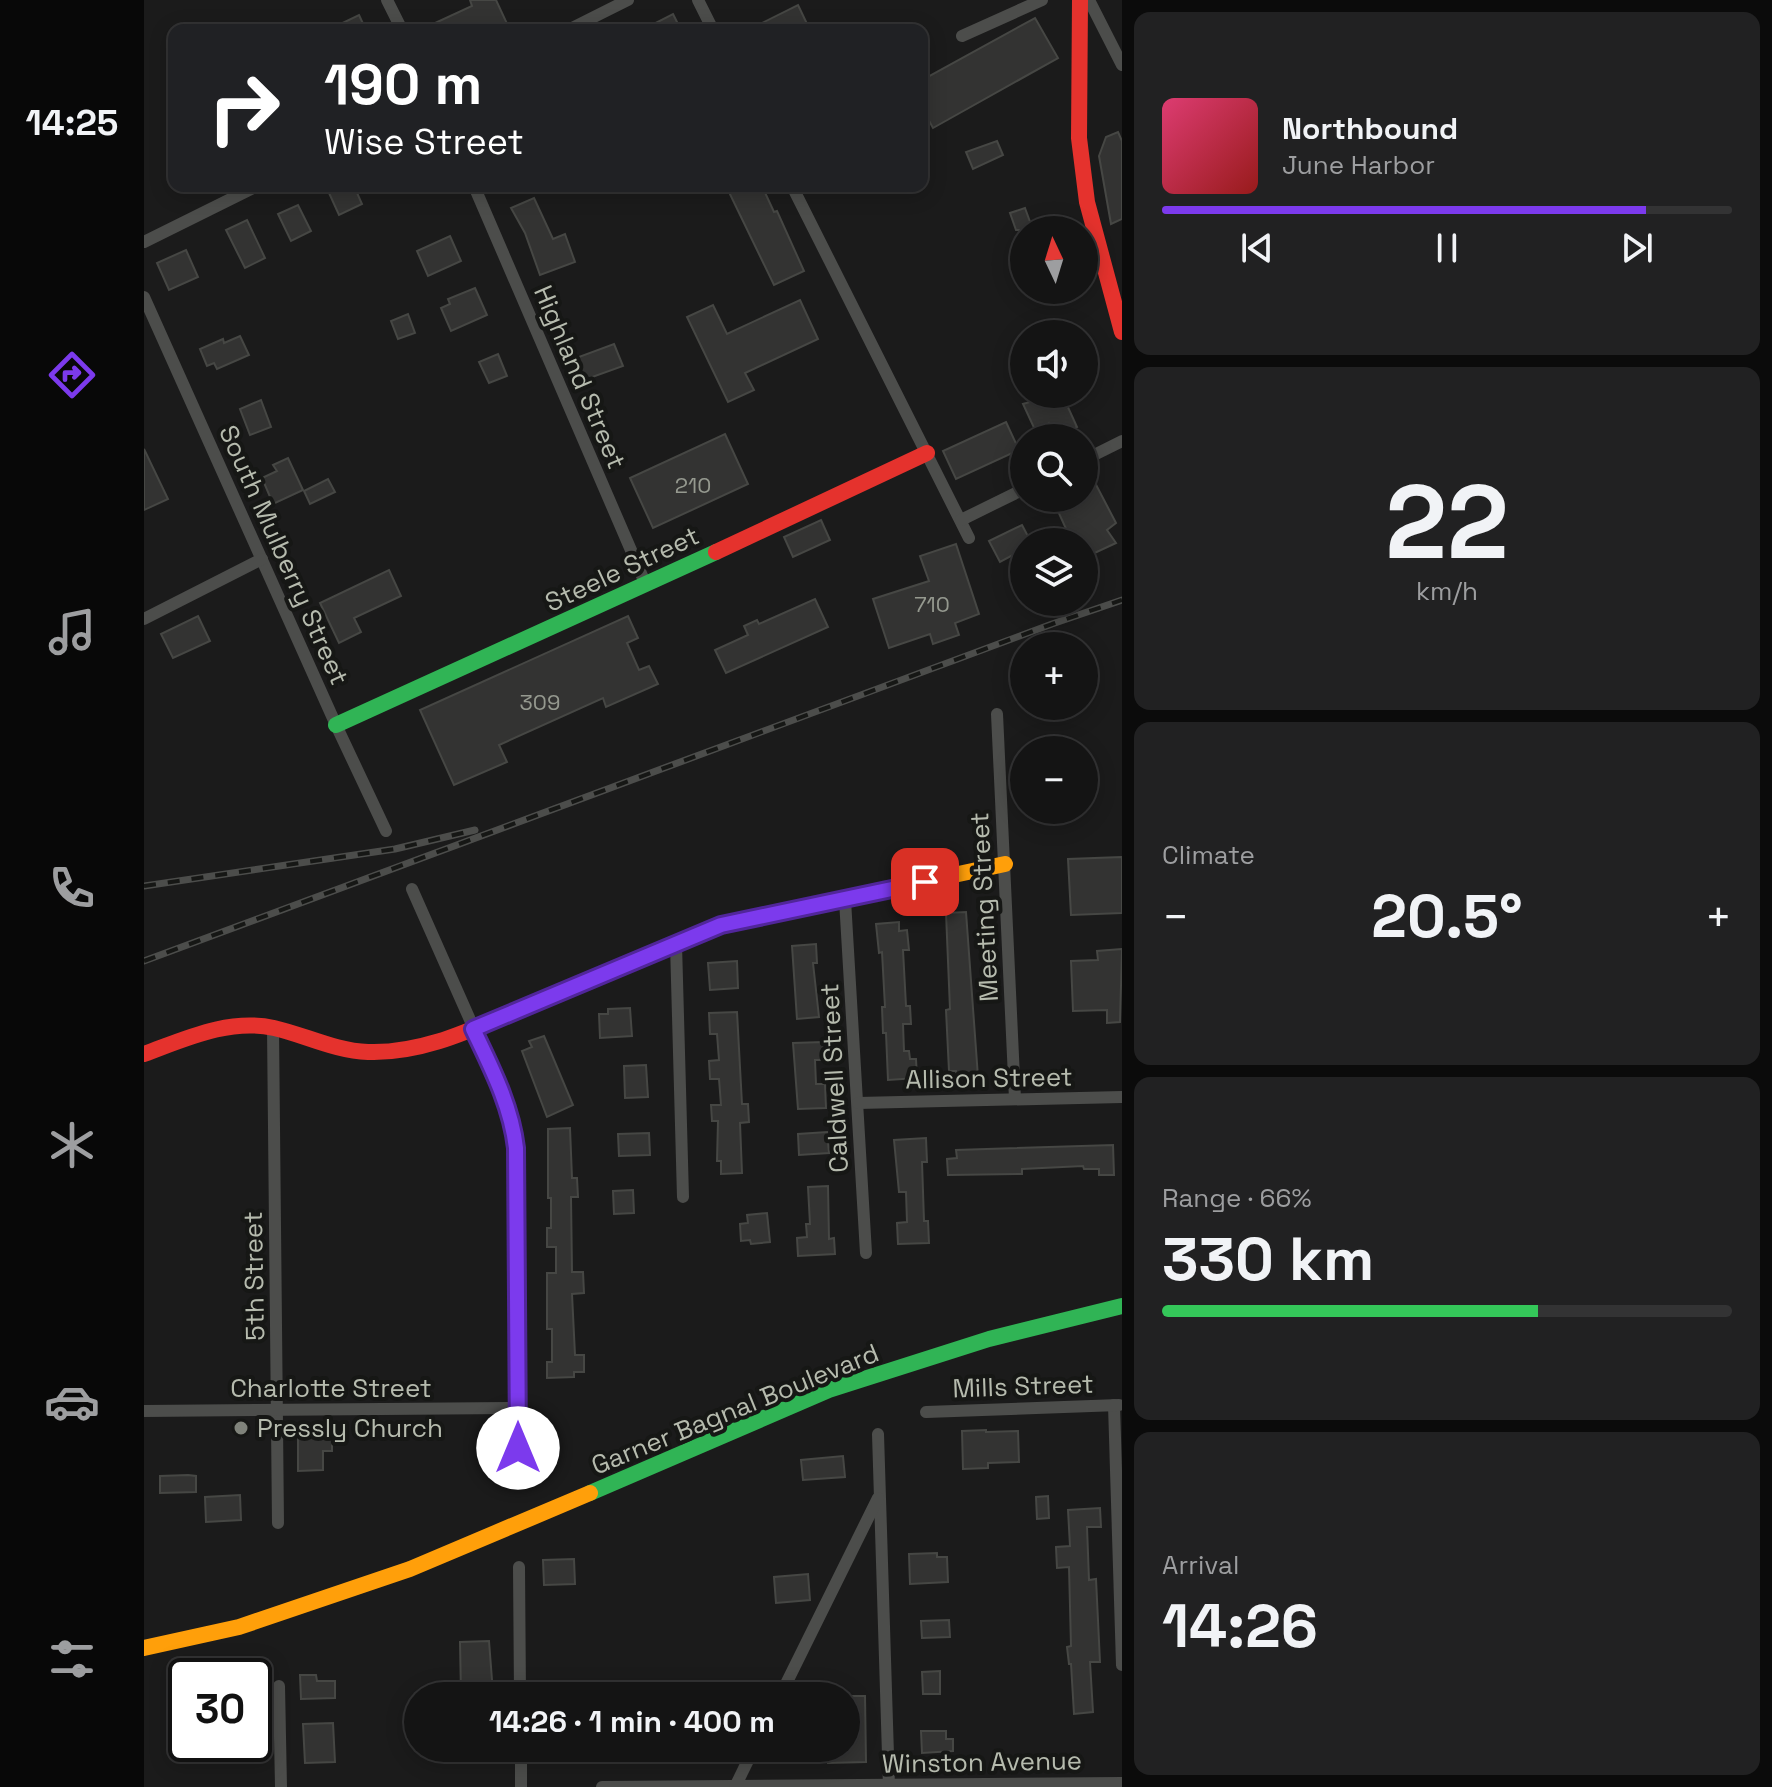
<!DOCTYPE html>
<html lang="en">
<head>
<meta charset="utf-8">
<style>
  :root { --surface:#141414; --page:#212122; --text:#f1f3f6; --muted:#9d9ea0; --line:#333334; --accent:#7c3aed }
  body { margin:0; font-family:"Space Grotesk",sans-serif; background:var(--page); color:var(--text); height:100vh; display:flex; flex-direction:column; font-size:30px; white-space:nowrap }
  * { box-sizing:border-box; margin:0 }
  p { font-size:26px; color:var(--muted) }
  .icon { flex:none; width:44px; height:44px; fill:none; stroke:currentColor; stroke-width:2; stroke-linecap:round; stroke-linejoin:round }
  .map { position:relative; flex:1; overflow:hidden }
  .drawer { display:flex; flex-direction:column; gap:12px; padding:12px; background:#0b0b0b; width:650px }
  .drawer>* { flex:none }
  .banner { position:absolute; left:24px; top:24px; width:760px; height:168px; border-radius:16px; box-shadow:0 4px 20px #0003,0 0 0 2px var(--line); background:#202124; color:#fff; overflow:hidden }
  .needle { width:52px; rotate:356deg }
  .fabs { position:absolute; left:866px; top:216px; display:grid; gap:16px }
  .fabs a { display:grid; place-items:center; width:88px; height:88px; border-radius:50%; background:var(--surface); box-shadow:0 4px 20px #0003,0 0 0 2px var(--line); font-size:40px }
  .speed { position:absolute; left:24px; top:1658px; display:flex; gap:16px; font-size:40px; font-weight:700; text-align:center }
  .speed>* { display:grid; place-content:center; width:104px; height:104px; border-radius:50%; background:var(--surface); box-shadow:0 4px 20px #0003,0 0 0 2px var(--line); line-height:1 }
  .speed .limit { border:4px solid #111; border-radius:12px; background:#fff; color:#111 }
  .pin { position:absolute; display:grid; place-items:center; width:68px; height:68px; color:#fff; margin:-34px; border-radius:16px; box-shadow:0 4px 12px #0006 }
  .me { position:absolute; width:88px; margin:-44px; rotate:0deg; stroke-linejoin:round; filter:drop-shadow(0 0 6px #0008) }
  .turn { display:flex; align-items:center; gap:28px; height:168px; padding:0 24px; font-size:36px }
  .turn .icon { width:104px; height:104px; stroke-width:2.5 }
  .turn b { display:block; font-size:56px; line-height:68px }
  .big { font-size:60px; font-weight:700; line-height:1.1 }
  .drawer .tile { flex:1; display:flex; flex-direction:column; justify-content:center; gap:12px; min-width:0; padding:0 28px; border-radius:16px; background:var(--page) }
  .drawer .dial { align-items:center; gap:0 }
  .dial b { font-size:104px; line-height:1 }
  .song { display:flex; align-items:center; gap:24px }
  .cover { width:96px; height:96px; border-radius:12px; background:linear-gradient(135deg,hsl(340 70% 55%),hsl(0 70% 35%)) }
  .played { height:8px; border-radius:4px; background:linear-gradient(90deg,var(--accent) 85%,var(--line) 85%) }
  .keys { display:flex; justify-content:space-around; direction:ltr }
  .heat { display:flex; justify-content:space-between; align-items:center; font-size:44px; direction:ltr }
  .charge { height:12px; border-radius:6px; background:linear-gradient(90deg,#34c759 66%,var(--line) 0) }
  .trip { position:absolute; left:260px; top:1682px; width:456px; height:80px; border-radius:40px; background:var(--surface); box-shadow:0 4px 20px #0003,0 0 0 2px var(--line); font-weight:700; line-height:80px; text-align:center }
  main { display:flex; flex:1; min-height:0 }
  .tabs { display:flex; flex-direction:column; width:144px; justify-content:space-around; align-items:center; background:#080808; color:var(--muted) }
  .tabs .icon { width:56px; height:56px }
  .tabs .on { color:var(--accent) }
  .tabs b { font-size:36px; color:var(--text) }
  .map>svg:first-child { display:block }
  .building { fill:#333332; stroke:#464744; stroke-width:2 }
  .lines { fill:none; stroke-linecap:round; stroke-linejoin:round }
  .street { stroke:#4c4d4b; stroke-width:12 }
  .fast { stroke:#30b455; stroke-width:16 }
  .slow { stroke:#ff9f0a; stroke-width:16 }
  .jam { stroke:#e5322d; stroke-width:16 }
  .rail-casing { stroke:#4c4d4b; stroke-width:7 }
  .rail { stroke:#161715; stroke-width:4; stroke-dasharray:12; stroke-linecap:butt }
  .route-casing { stroke:#51269a; stroke-width:20 }
  .route { stroke:#7c3aed; stroke-width:14 }
  .poi-dot { fill:#80837b; stroke:#161715; stroke-width:3 }
  .labels { text-anchor:middle; stroke-width:8; stroke-linejoin:round; paint-order:stroke }
  .number-label { font-size:22px; fill:#95998f }
  .street-label { font-size:26px; fill:#b6bbae; stroke:#161715 }
  .poi-label { font-size:26px; fill:#b6bbae; stroke:#161715; text-anchor:start }
</style>
</head>
<body>
<main>
<nav class="tabs">
<b>14:25</b>
<svg class="icon on" aria-label="directions" viewBox="0 0 24 24"><path d="M12 3l9 9-9 9-9-9zM9 14v-3h6M13 9l2 2-2 2"/></svg>
<svg class="icon" aria-label="music" viewBox="0 0 24 24"><path d="M9 18V5l10-2v13"/><circle cx="6" cy="18" r="3"/><circle cx="16" cy="16" r="3"/></svg>
<svg class="icon" aria-label="phone" viewBox="0 0 24 24"><path d="M5 4h4l2 5-3 2q2 4 5 5l2-3 5 2v4C11 20 4 13 5 4z"/></svg>
<svg class="icon" aria-label="climate" viewBox="0 0 24 24"><path d="M12 3v18M4 7l16 10M4 17L20 7"/></svg>
<svg class="icon" aria-label="car" viewBox="0 0 24 24"><path d="M5 17H2v-5l4-1 3-4h7l3 4 3 1v5h-3M9 17h6M6 11h13"/><circle cx="7" cy="17" r="2"/><circle cx="17" cy="17" r="2"/></svg>
<svg class="icon" aria-label="filters" viewBox="0 0 24 24"><path d="M4 7h16M4 17h16"/><circle cx="9" cy="7" r="2"/><circle cx="15" cy="17" r="2"/></svg>
</nav>
<div class="map">
<svg width="978" height="1787" viewBox="0 0 978 1787">
  <rect width="100%" height="100%" fill="#1b1b1b"/>
  <!-- building -->
  <g class="building">
    <path d="M326,0H352L366,30H276L328,6Z"/>
    <path d="M654,5L666,30H604Z"/>
    <path d="M529,14L537,30H498Z"/>
    <path d="M215,15L222,30H184Z"/>
    <path d="M891,18L914,58L789,128L778,108V80Z"/>
    <path d="M974,132L978,141V219L967,224L955,156L962,137Z"/>
    <path d="M853,141L859,155L829,169L822,152Z"/>
    <path d="M201,186H210L218,204L195,215L185,193Z"/>
    <path d="M582,186H618L630,212L633,211L660,271L630,285Z"/>
    <path d="M390,198L409,239L421,234L431,262L396,275L381,233L367,208Z"/>
    <path d="M154,205L167,231L147,241L134,214Z"/>
    <path d="M881,208L889,230H872L866,213Z"/>
    <path d="M103,220L121,258L101,268L82,230Z"/>
    <path d="M306,236L317,261L284,276L273,251Z"/>
    <path d="M42,250L54,277L25,290L13,263Z"/>
    <path d="M331,288L343,315L307,331L297,308L306,304L304,299Z"/>
    <path d="M656,300L674,339L601,373L610,390L584,402L543,317L569,305L583,334Z"/>
    <path d="M264,314L271,333L254,339L247,321Z"/>
    <path d="M96,336L105,355L73,369L70,363L63,366L56,349L79,339L80,343Z"/>
    <path d="M470,344L479,366L440,380L432,358Z"/>
    <path d="M354,354L363,376L345,383L335,362Z"/>
    <path d="M880,394H918L933,427L912,436L905,423L892,432L879,404L886,402Z"/>
    <path d="M117,400L127,427L106,435L96,409Z"/>
    <path d="M862,422L875,450L812,479L799,451Z"/>
    <path d="M581,434L604,484L509,528L486,478Z"/>
    <path d="M0,449L24,499L0,510Z"/>
    <path d="M144,458L159,490L129,504L118,478L133,471L129,465Z"/>
    <path d="M948,477L972,523L963,530L972,543L940,558V542H928L908,498H940V480Z"/>
    <path d="M184,479L191,492L166,504L160,491Z"/>
    <path d="M677,520L686,540L649,557L640,537Z"/>
    <path d="M878,525L887,542H880V549L856,562L845,541Z"/>
    <path d="M812,544L835,614L811,623L815,635L789,644L786,634L745,648L729,599L785,581L776,556Z"/>
    <path d="M245,570L257,596L210,618L217,632L195,643L176,603Z"/>
    <path d="M671,599L684,627L582,673L571,650L604,635L600,626L613,620L615,624Z"/>
    <path d="M54,616L66,641L29,658L17,634Z"/>
    <path d="M484,616L494,638L483,643L495,670L505,666L514,684L462,707L459,698L355,745L363,762L310,785L276,710Z"/>
    <path d="M978,857V913L927,915L924,859Z"/>
    <path d="M822,912L834,1077L813,1078L812,1071H805L802,1010L806,1009L802,913Z"/>
    <path d="M755,922V931L763,930L765,950H759L762,1006H766L767,1024H759L760,1051H765L766,1059H772L773,1078L744,1080L742,1033H739L738,1007H741L738,952L735,953L732,924Z"/>
    <path d="M672,944L673,963H669L675,1017L653,1019L648,946Z"/>
    <path d="M978,949L976,1022L963,1023V1010L929,1011L927,961L954,960L953,951Z"/>
    <path d="M593,961L594,988L566,990L564,963Z"/>
    <path d="M486,1008L488,1036L456,1038L455,1014H464V1009Z"/>
    <path d="M593,1012L598,1104H604L605,1122L596,1123L598,1173L577,1174V1161H573L574,1121H568L567,1105H577L575,1079H566L565,1061L575,1060L573,1034H566L565,1013Z"/>
    <path d="M400,1036L429,1105L403,1117L378,1051L388,1047L385,1041Z"/>
    <path d="M679,1042L680,1060H671L672,1084H681L682,1108L654,1109L649,1043Z"/>
    <path d="M502,1065L504,1097L481,1098L480,1066Z"/>
    <path d="M426,1128L428,1178H433L434,1197H427L428,1272H439L440,1293L428,1294L431,1355H440V1372H430V1377L403,1378V1362H408V1329H403V1273H412V1247H403V1228H407V1198H404V1129Z"/>
    <path d="M683,1132L685,1153L655,1155L654,1134Z"/>
    <path d="M505,1133L506,1155L475,1156L474,1134Z"/>
    <path d="M782,1138L783,1162H778L780,1221H784L785,1243L754,1244L753,1223L763,1222L762,1192H755L750,1140Z"/>
    <path d="M969,1145L970,1175H955V1169H940L939,1166L878,1169V1174L804,1175L803,1159L813,1158L812,1150Z"/>
    <path d="M684,1186L685,1239L690,1238L691,1254L654,1256L653,1238L663,1237L662,1224H666L664,1187Z"/>
    <path d="M489,1190L490,1213L470,1214L469,1191Z"/>
    <path d="M623,1213L626,1242L607,1244L606,1240L597,1241L596,1224L604,1223L603,1215Z"/>
    <path d="M842,1430V1432L874,1431L875,1462L844,1463V1468L819,1469L818,1431Z"/>
    <path d="M188,1436V1451H179V1470L154,1471V1437Z"/>
    <path d="M699,1456L701,1477L659,1480L657,1460Z"/>
    <path d="M44,1475L52,1476V1492L16,1493V1476Z"/>
    <path d="M96,1495L97,1520L62,1522L61,1497Z"/>
    <path d="M904,1496L905,1518L893,1519L892,1497Z"/>
    <path d="M956,1508L957,1527H943L945,1580L952,1579L956,1662H946L949,1712L930,1714L927,1664H925L923,1647L927,1646L925,1567L913,1568L912,1547L926,1546L924,1510Z"/>
    <path d="M793,1553V1557H803L804,1582L766,1584L765,1554Z"/>
    <path d="M430,1559L431,1584L400,1585L399,1560Z"/>
    <path d="M664,1574L666,1600L632,1603L630,1577Z"/>
    <path d="M805,1620L806,1637L778,1638L777,1621Z"/>
    <path d="M345,1641L349,1693L317,1694L316,1642Z"/>
    <path d="M796,1671V1694H779L778,1672Z"/>
    <path d="M156,1675H172L173,1681H191V1698L157,1699Z"/>
    <path d="M702,1696H721L722,1762L684,1763L683,1749L702,1748Z"/>
    <path d="M189,1723L191,1762L161,1763L159,1724Z"/>
    <path d="M777,1731H802V1739H809V1751L778,1753Z"/>
    <path d="M400,1748H434L435,1759L400,1761Z"/>
  </g>
  <g class="lines">
    <!-- street -->
    <g class="street">
      <path d="M243,0L258,30"/>
      <path d="M554,0L569,30"/>
      <path d="M945,0L978,65"/>
      <path d="M424,30L484,0"/>
      <path d="M818,36L898,0"/>
      <path d="M330,186L502,585"/>
      <path d="M648,186L825,538"/>
      <path d="M0,242L113,186"/>
      <path d="M0,297L192,725L242,831"/>
      <path d="M940,460L978,441"/>
      <path d="M817,520L880,489"/>
      <path d="M0,619L118,559"/>
      <path d="M853,714L871,1099"/>
      <path d="M268,889L362,1101L369,1124L372,1148L374,1448"/>
      <path d="M701,900L722,1253"/>
      <path d="M532,944L539,1197"/>
      <path d="M129,1028L134,1523"/>
      <path d="M714,1103L978,1097"/>
      <path d="M970,1405L978,1665"/>
      <path d="M0,1411L374,1408"/>
      <path d="M782,1412L975,1405"/>
      <path d="M734,1434L745,1787"/>
      <path d="M375,1567L376,1696"/>
      <path d="M135,1686L137,1787"/>
      <path d="M636,1696L734,1498"/>
      <path d="M377,1748V1787"/>
      <path d="M458,1787L978,1783"/>
      <path d="M591,1787L610,1748"/>
    </g>
    <!-- fast -->
    <g class="fast">
      <path d="M192,725L572,552"/>
      <path d="M446,1493L685,1390L845,1339L978,1306"/>
    </g>
    <!-- slow -->
    <g class="slow">
      <path d="M381,1007L577,925L861,864"/>
      <path d="M0,1648L95,1627L266,1569L446,1493"/>
    </g>
    <!-- jam -->
    <g class="jam">
      <path d="M936,0L935,138L943,202L978,332"/>
      <path d="M572,552L783,453"/>
      <path d="M0,1054C41,1039 85,1018 130,1028C161,1035 191,1051 224,1052C280,1054 331,1028 381,1007"/>
    </g>
    <defs>
      <g id="rail">
        <path d="M0,886L251,849L331,830"/>
        <path d="M0,961L908,624L978,600"/>
      </g>
    </defs>
    <!-- rail casing -->
    <use href="#rail" class="rail-casing"/>
    <!-- rail -->
    <use href="#rail" class="rail"/>
  </g>
  <g class="lines">
    <defs>
      <path id="route" d="M374,1448L372,1148C367,1105 347,1067 329,1029L577,925L781,882"/>
    </defs>
    <!-- route casing -->
    <use href="#route" class="route-casing"/>
    <!-- route -->
    <use href="#route" class="route"/>
  </g>
  <!-- markers -->
  <circle class="poi-dot" cx="97" cy="1428" r="8"/>
  <g class="labels">
    <!-- number labels -->
    <g class="number-label">
      <text x="549" y="493">210</text>
      <text x="788" y="612">710</text>
      <text x="396" y="710">309</text>
    </g>
    <!-- street labels -->
    <g class="street-label">
      <text transform="translate(436 377) rotate(67)" y="9">Highland Street</text>
      <text transform="translate(140 555) rotate(66)" y="9">South Mulberry Street</text>
      <text transform="translate(478 569) rotate(-25)" y="9">Steele Street</text>
      <text transform="translate(840 907) rotate(-93)" y="9">Meeting Street</text>
      <text transform="translate(690 1078) rotate(-93)" y="9">Caldwell Street</text>
      <text transform="translate(845 1078) rotate(-1)" y="9">Allison Street</text>
      <text transform="translate(110 1276) rotate(-91)" y="9">5th Street</text>
      <text transform="translate(879 1386) rotate(-2)" y="9">Mills Street</text>
      <text x="187" y="1397">Charlotte Street</text>
      <text transform="translate(591 1409) rotate(-22)" y="9">Garner Bagnal Boulevard</text>
      <text transform="translate(838 1762) rotate(-1)" y="9">Winston Avenue</text>
    </g>
    <!-- poi labels -->
    <g class="poi-label">
      <text x="113" y="1437">Pressly Church</text>
    </g>
  </g>
</svg>
<div class="fabs">
<a><svg class="needle" viewBox="-14 -14 28 28"><path d="M0-13l5 13h-10z" fill="#e53935"/><path d="M0 13l5-13h-10z" fill="#9d9ea0"/></svg></a>
<a><svg class="icon" aria-label="sound" viewBox="0 0 24 24"><path d="M4 9h4l5-4v14l-5-4H4zM17 9q2 3 0 6"/></svg></a>
<a><svg class="icon" aria-label="search" viewBox="0 0 24 24"><circle cx="10" cy="10" r="6"/><path d="M15 15l6 6"/></svg></a>
<a><svg class="icon" aria-label="layers" viewBox="0 0 24 24"><path d="M12 4l9 5-9 5-9-5zM3 14l9 5 9-5"/></svg></a>
<a>+</a>
<a>−</a>
</div>
<div class="speed"><div class="limit">30</div></div>
<div class="pin" style="left:781px;top:882px;background:#d93025"><svg class="icon" aria-label="arrive" viewBox="0 0 24 24"><path d="M6 21V4h12l-3 4 3 4H6"/></svg></div>
<svg class="me" style="left:374px;top:1448px" viewBox="-20 -20 40 40"><circle r="19" fill="#fff"/><path d="M0-13L10 11 0 6-10 11z" fill="#7c3aed"/></svg>
<div class="trip">14:26 · 1 min · 400 m</div>
<div class="banner">
<div class="turn"><svg class="icon" aria-label="right" viewBox="0 0 24 24"><path d="M7 20v-9h11M14 6l5 5-5 5"/></svg><div><b>190 m</b>Wise Street</div></div>
</div>
</div>
<section class="drawer">
<div class="tile">
<div class="song"><i class="cover"></i><div><b>Northbound</b><p>June Harbor</p></div></div>
<div class="played"></div>
<div class="keys"><svg class="icon" aria-label="previous" viewBox="0 0 24 24"><path d="M18 5L8 12l10 7zM5 5v14"/></svg><svg class="icon" aria-label="pause" viewBox="0 0 24 24"><path d="M8 5v14M16 5v14"/></svg><svg class="icon" aria-label="next" viewBox="0 0 24 24"><path d="M6 5l10 7-10 7zM19 5v14"/></svg></div>
</div>
<div class="tile dial"><b>22</b><p>km/h</p></div>
<div class="tile"><p>Climate</p>
<div class="heat"><a>−</a><b class="big">20.5°</b><a>+</a></div>
</div>
<div class="tile"><p>Range · 66%</p><b class="big">330 km</b><div class="charge"></div></div>
<div class="tile"><p>Arrival</p><b class="big">14:26</b></div>
</section>
</main>
</body>
</html>
